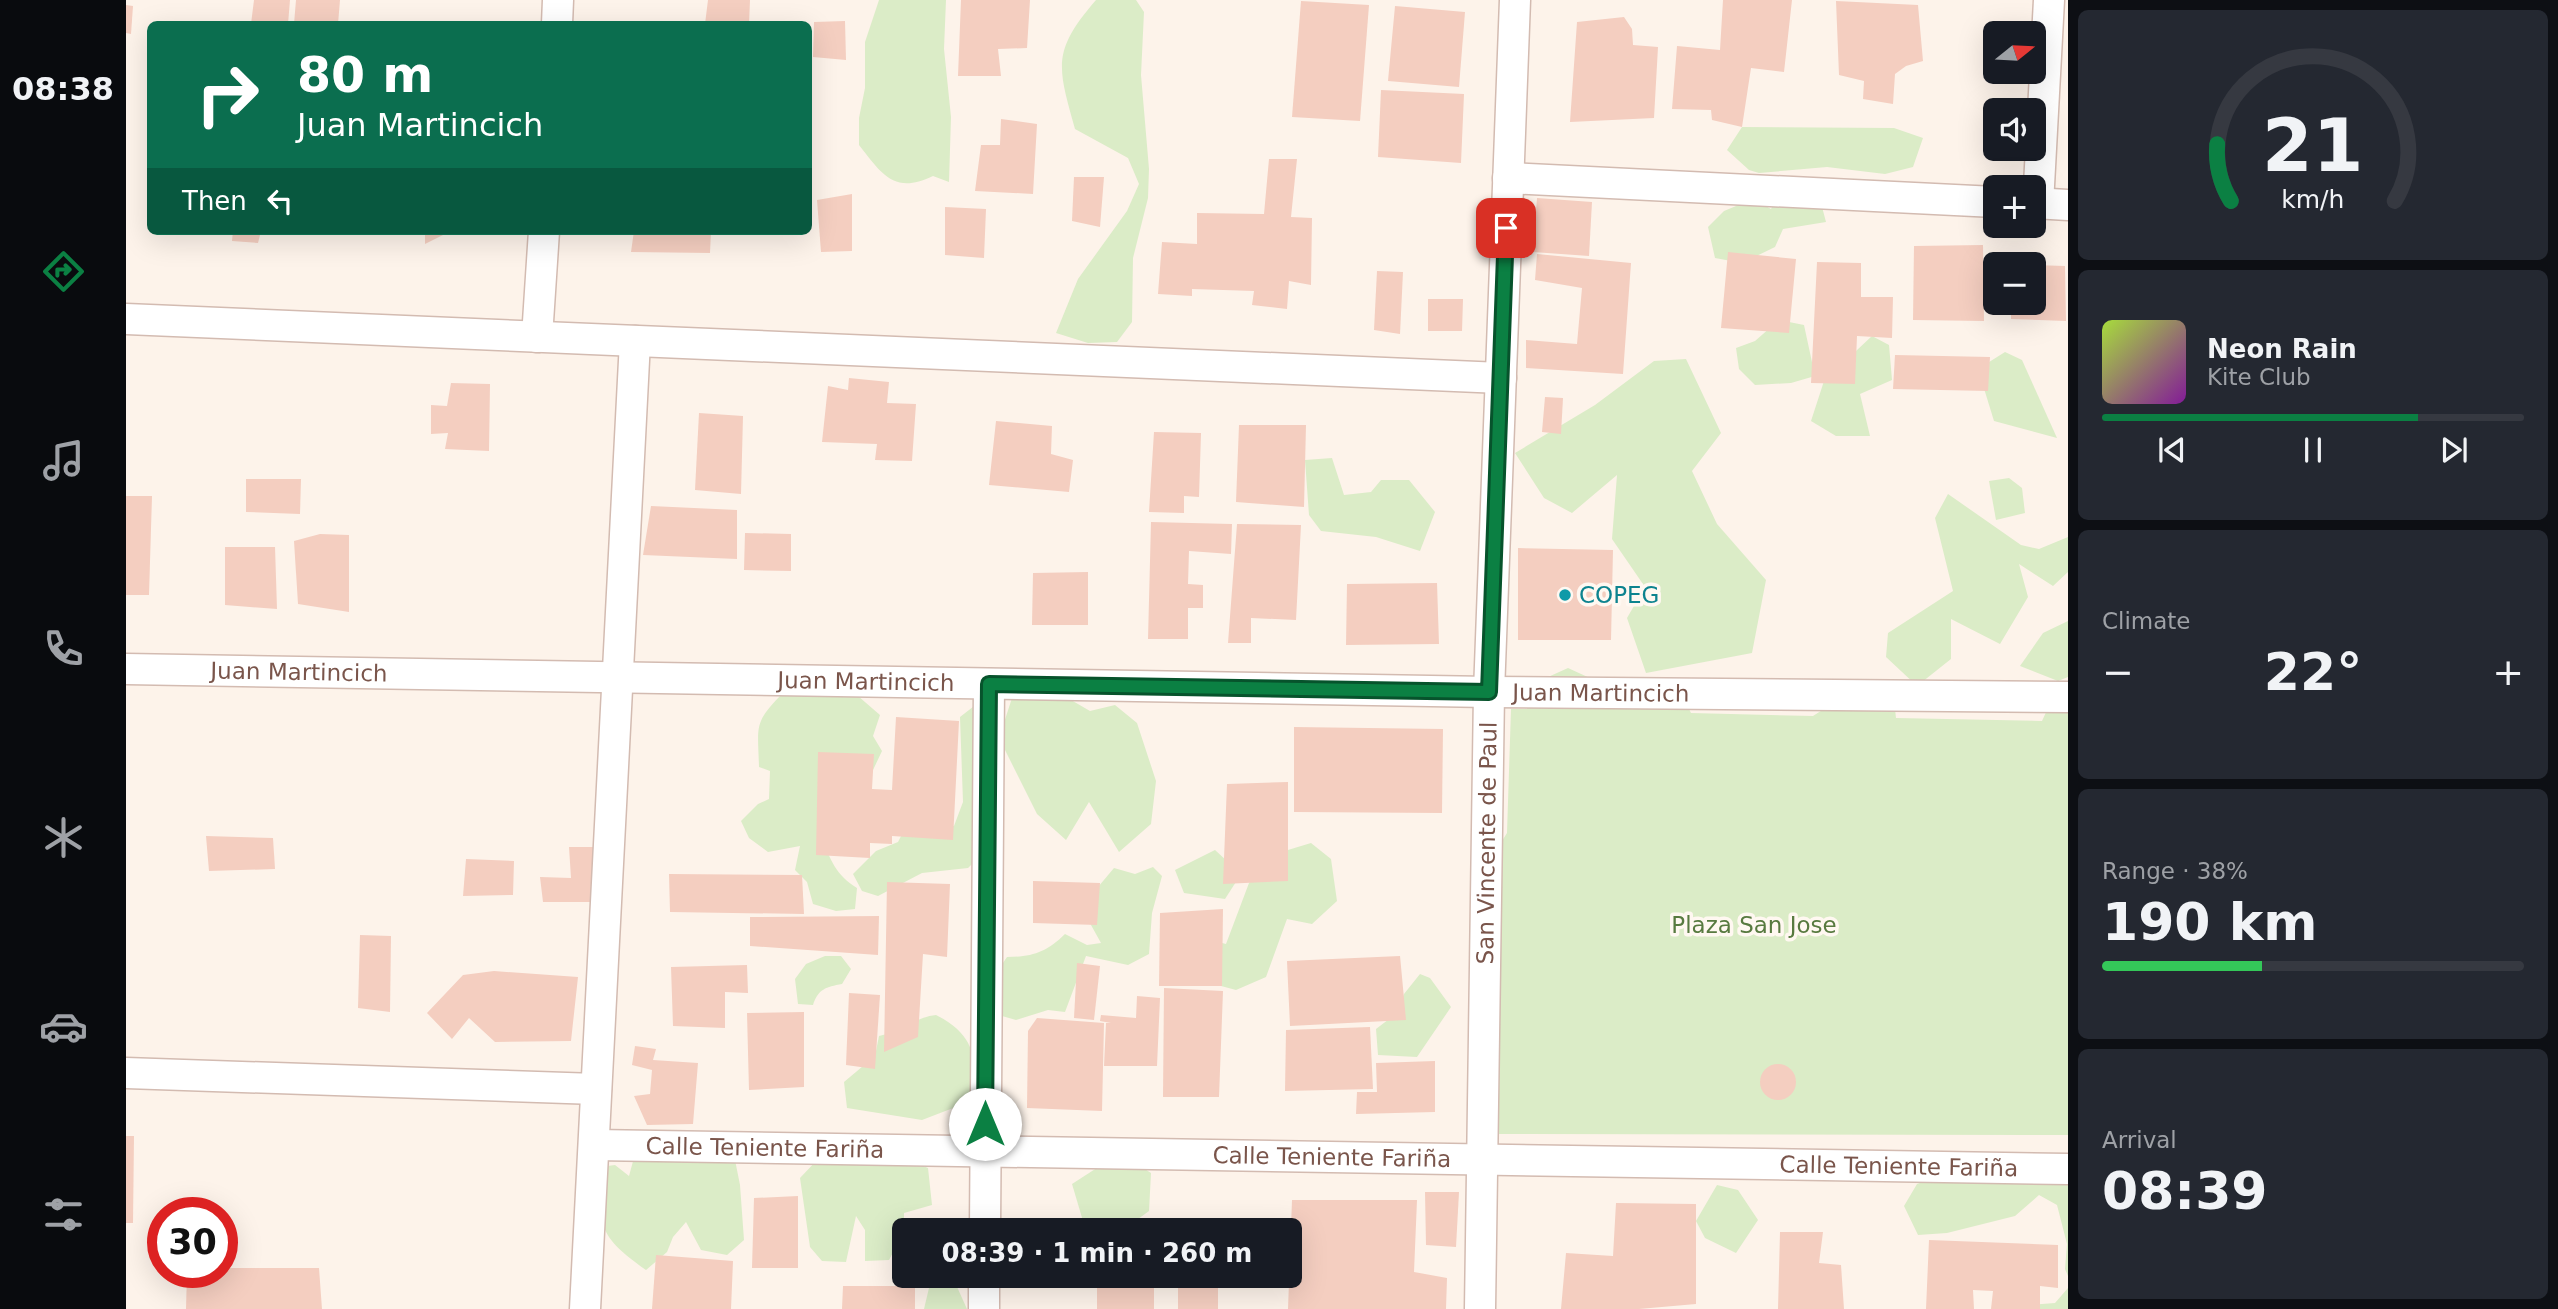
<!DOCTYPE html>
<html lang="en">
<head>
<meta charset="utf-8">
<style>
  :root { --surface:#171b24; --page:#242831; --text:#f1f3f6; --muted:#9ea1a6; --line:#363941; --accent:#0b8043 }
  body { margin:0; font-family:"DejaVu Sans",sans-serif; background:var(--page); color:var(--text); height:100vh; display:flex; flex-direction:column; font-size:26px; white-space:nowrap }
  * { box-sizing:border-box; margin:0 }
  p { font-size:23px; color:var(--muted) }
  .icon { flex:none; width:38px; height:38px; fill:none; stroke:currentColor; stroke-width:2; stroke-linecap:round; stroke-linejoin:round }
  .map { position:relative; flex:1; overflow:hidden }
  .sheet { display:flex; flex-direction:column; gap:10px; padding:10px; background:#0d0f14; width:490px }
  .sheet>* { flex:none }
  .top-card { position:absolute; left:21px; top:21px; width:665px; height:214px; border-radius:10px; box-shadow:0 7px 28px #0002; background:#0b6e4f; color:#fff; overflow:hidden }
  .needle { width:46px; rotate:72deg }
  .tools { position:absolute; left:1857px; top:21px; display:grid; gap:14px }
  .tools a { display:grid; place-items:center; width:63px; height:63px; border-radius:10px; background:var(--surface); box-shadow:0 7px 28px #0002; font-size:35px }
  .speed { position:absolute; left:21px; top:1197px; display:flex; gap:14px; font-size:35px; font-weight:700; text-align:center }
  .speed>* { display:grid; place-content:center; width:91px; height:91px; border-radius:50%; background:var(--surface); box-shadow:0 7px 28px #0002; line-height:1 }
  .speed .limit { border:10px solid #d22; background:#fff; color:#111 }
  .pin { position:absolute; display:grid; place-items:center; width:60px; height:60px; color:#fff; margin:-30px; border-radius:14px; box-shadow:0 4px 10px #0006 }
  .me { position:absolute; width:77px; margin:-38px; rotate:0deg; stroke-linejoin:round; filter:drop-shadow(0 0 5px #0008) }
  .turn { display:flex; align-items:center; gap:24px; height:147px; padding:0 35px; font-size:32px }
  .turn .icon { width:91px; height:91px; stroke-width:2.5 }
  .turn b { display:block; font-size:49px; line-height:60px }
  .then { display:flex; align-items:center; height:66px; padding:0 35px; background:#0003; gap:14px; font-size:26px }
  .big { font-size:52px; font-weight:800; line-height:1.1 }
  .sheet .widget { flex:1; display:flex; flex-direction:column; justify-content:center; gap:10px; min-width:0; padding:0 24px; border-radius:10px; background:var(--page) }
  .sheet .dial { align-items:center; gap:0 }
  .dial svg { height:182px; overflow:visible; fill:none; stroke:var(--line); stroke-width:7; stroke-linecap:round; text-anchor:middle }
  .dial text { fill:var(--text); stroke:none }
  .song { display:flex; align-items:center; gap:21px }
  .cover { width:84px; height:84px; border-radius:10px; background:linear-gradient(135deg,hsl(80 70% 55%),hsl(290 70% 35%)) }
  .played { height:7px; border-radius:4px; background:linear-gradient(90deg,var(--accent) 75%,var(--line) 75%) }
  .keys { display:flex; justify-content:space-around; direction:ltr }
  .heat { display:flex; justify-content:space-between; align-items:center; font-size:38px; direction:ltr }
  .charge { height:10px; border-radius:5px; background:linear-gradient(90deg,#34c759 38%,var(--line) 0) }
  .trip { position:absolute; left:766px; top:1218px; width:410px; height:70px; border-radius:10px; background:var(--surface); box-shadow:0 7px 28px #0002; font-weight:800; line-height:70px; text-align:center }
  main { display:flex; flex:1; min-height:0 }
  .menu { display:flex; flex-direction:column; width:126px; justify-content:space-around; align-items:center; background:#090b0e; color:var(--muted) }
  .menu .icon { width:49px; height:49px }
  .menu .active { color:var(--accent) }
  .menu b { font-size:32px; color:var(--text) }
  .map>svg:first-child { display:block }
  .green { fill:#dbecc7 }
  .building { fill:#f4cec0 }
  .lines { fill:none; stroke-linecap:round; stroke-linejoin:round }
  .street-casing { stroke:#d3bbb1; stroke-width:33 }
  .street { stroke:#fff; stroke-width:30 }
  .route-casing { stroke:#07532c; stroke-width:18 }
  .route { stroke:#0b8043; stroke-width:12 }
  .culture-dot { fill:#0f9aa8; stroke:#fff8f1; stroke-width:2.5 }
  .labels { text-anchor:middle; stroke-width:7; stroke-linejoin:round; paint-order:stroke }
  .culture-label { font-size:23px; fill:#0d838f; stroke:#fff8f1; text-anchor:start }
  .street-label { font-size:23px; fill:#7a554b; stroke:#fff8f1 }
  .park-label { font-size:23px; fill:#587a40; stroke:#fff8f1 }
</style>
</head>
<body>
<main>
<nav class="menu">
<b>08:38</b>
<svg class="icon active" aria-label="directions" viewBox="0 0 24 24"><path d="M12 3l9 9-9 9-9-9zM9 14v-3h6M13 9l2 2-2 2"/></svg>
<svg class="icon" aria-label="music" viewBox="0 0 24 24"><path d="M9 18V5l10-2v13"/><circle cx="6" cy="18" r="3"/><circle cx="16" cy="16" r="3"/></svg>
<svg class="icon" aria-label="phone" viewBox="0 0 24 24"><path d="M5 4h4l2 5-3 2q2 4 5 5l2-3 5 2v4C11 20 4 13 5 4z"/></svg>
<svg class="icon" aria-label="climate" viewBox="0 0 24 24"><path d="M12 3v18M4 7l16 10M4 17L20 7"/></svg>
<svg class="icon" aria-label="car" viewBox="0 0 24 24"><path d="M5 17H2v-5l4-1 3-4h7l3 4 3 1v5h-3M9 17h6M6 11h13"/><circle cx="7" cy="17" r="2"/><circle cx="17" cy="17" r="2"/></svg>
<svg class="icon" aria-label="filters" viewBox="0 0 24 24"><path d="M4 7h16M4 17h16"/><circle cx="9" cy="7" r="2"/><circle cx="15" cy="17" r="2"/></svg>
</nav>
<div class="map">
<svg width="1942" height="1309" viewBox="0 0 1942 1309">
  <rect width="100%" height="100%" fill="#fdf3ea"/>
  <!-- green -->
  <g class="green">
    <path d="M753,0H820L818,49L825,117L823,182L807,176C768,195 756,174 733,145V118L739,88V42Z"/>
    <path d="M970,0H1010L1018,12L1015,75L1023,169L1022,198L1007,258L1006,322L991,342L962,343L930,333L952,279L1001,211L1013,184L1002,158L949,129C932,67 925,52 970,0Z"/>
    <path d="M1616,127L1768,128L1797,138L1787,167L1759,174L1701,167L1633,173L1623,170L1601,150Z"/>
    <path d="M1658,184H1690L1700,222L1657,229L1649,247L1616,263L1589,258L1582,227L1598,211L1627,199L1645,209Z"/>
    <path d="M1653,320L1678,325L1689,376L1665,383L1629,385L1613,369L1610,348L1629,341Z"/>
    <path d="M1746,336L1763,345L1766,380L1734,394L1744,436H1710L1685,421L1698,381Z"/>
    <path d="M1879,352L1896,360L1931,438L1868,421L1852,369Z"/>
    <path d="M1560,359L1595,433L1566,471L1591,524L1640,580L1626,653L1520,673L1501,618L1519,587L1486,539L1491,475L1446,513L1418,498L1389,453L1469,405L1528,361Z"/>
    <path d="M1206,458L1218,495L1245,492L1255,480H1283L1309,512L1294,551L1250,537L1195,531L1183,515L1179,460Z"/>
    <path d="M1883,478L1896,488L1899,513L1870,520L1863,481Z"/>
    <path d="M1822,494L1895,545L1913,549L1942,537V572L1927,586L1893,564L1902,597L1874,644L1825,619V659L1791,686L1760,657L1762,633L1827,591L1809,518Z"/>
    <path d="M1942,621V677L1932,681L1894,666L1917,633Z"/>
    <path d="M1442,668L1490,690L1559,701L1565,713L1687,716L1701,707L1769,709L1770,718L1916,721L1922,708L1942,709V1135L1372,1134L1373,1120L1356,1093L1364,860L1381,833L1385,709H1401L1411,682Z"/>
    <path d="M657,693L732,696L754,715L747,736L756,751L747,770L696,837C704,860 710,875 731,888L729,909L710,911L687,904L681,882L669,870L674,846L642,852L623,838L615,821L632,804L643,799L644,771L633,767C632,726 627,723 657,693Z"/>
    <path d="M933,693L964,711L989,705L1011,723L1030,781L1025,824L993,852L963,802L940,840L911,814L873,738L886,698Z"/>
    <path d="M852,703L857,853L842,868L796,873L752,896L736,891L727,874L750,851L772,842L786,815L828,826L837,802L834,717Z"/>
    <path d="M1185,843L1205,859L1211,901L1186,924L1161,919L1140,977L1110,990L1069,979L1077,938L1100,944L1123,883L1152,853Z"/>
    <path d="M1089,850L1115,874L1099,899L1058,893L1049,870Z"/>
    <path d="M1027,867L1036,876L1026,913L1023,954L1002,965L960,956L939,1012L922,1010L890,1020L869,1014L868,976L881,957C906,957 921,952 939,934L961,945L975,943L960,916L967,893L988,868L1009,874Z"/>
    <path d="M699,956H715L725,969L716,984C700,987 692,989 687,1005L672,1004L669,979L680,964Z"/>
    <path d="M1294,974L1304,978L1325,1007L1291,1057L1252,1055L1250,1029L1271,1013L1278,994Z"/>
    <path d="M810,1015C851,1036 850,1059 848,1100L796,1120L721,1108L718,1082L749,1056L753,1036C774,1032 790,1017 810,1015Z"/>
    <path d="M994,1153L1025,1173L1023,1211C996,1231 989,1236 957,1221L946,1184Z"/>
    <path d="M509,1154L609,1160L614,1185L618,1240L601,1255L575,1250L560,1222L547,1237L541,1252L520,1270C470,1234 474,1227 474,1167L489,1165L503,1176Z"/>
    <path d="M693,1158L782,1160L802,1168L806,1205L778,1213V1232L763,1260L739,1261V1230L730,1216L720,1262L696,1261L684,1247L674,1178Z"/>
    <path d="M1825,1172C1871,1188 1895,1183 1942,1176V1276L1939,1269L1941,1244L1931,1205L1913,1195L1889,1216L1821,1233L1792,1235L1778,1206L1791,1184Z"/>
    <path d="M1591,1185L1612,1190L1632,1220L1610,1253L1579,1238L1570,1221Z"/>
    <path d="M827,1278L841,1309H798L803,1288Z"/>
    <path d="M1942,1288V1309H1904L1903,1305L1929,1303Z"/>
  </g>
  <!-- building -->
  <g class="building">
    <path d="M128,0H164L162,24H125Z"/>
    <path d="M170,0H214L212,24H168Z"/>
    <path d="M582,0H624L623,24H579Z"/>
    <path d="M835,0H904L901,48L872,49L875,76H832Z"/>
    <path d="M1597,0H1666L1658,72L1625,68L1616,127L1586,120L1585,110L1546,109L1551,46L1594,50Z"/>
    <path d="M1175,1L1243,5L1234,121L1166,117Z"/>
    <path d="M1710,1L1792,5L1797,61L1780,66L1769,74L1767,104L1737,99L1738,81L1713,75Z"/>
    <path d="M0,5L7,6L5,34L0,33Z"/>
    <path d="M1269,6L1339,12L1333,87L1262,81Z"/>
    <path d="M1498,17L1506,29L1507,45L1532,47L1528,118L1444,122L1451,22Z"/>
    <path d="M719,21L720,60L687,57L688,22Z"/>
    <path d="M1255,90L1338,94L1335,163L1252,157Z"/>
    <path d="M875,119L911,124L907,194L849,191L855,145H874Z"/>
    <path d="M1143,159H1171L1165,217L1186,218L1185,285L1163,281L1161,309L1126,305L1128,291L1066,289V296L1032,294L1036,242L1071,244V213L1138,214Z"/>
    <path d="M948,177H978L974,227L946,221Z"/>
    <path d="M726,194V251L695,252L691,200Z"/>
    <path d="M1411,198L1466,202L1463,256L1407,252Z"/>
    <path d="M819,207L860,209L858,258L819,255Z"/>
    <path d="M107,231H135L132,243L106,241Z"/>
    <path d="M299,231H325L299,244Z"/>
    <path d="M508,231H585L584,253L505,252Z"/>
    <path d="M1857,245L1858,321L1787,320L1788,246Z"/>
    <path d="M1602,252L1670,259L1663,333L1595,328Z"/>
    <path d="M1411,254L1505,263L1497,374L1400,368V340L1451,344L1456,288L1409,280Z"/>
    <path d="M1691,262L1735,263V297H1767L1766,338L1731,336L1729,384L1685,383Z"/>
    <path d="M1908,265L1939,266L1940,321L1885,319V303H1908Z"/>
    <path d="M1251,271L1277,272L1274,334L1248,330Z"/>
    <path d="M1302,299H1337L1336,331H1302Z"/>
    <path d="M1769,355L1864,357L1862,391L1767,389Z"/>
    <path d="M723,378L763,382L761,403L790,404L786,461L749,460L751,444L696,442L702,386L722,390Z"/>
    <path d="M325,383L364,384L363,451L319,449L322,433L305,434V405L321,406Z"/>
    <path d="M1419,397L1437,398L1435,434L1416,432Z"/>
    <path d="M573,413L617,416L615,494L569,490Z"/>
    <path d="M870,421L926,426L925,454L947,460L943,492L863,485Z"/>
    <path d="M1113,425H1180L1178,507L1110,502Z"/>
    <path d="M1028,432L1075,433L1073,497L1058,496V513L1023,512Z"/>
    <path d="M120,479H175L174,514L120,512Z"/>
    <path d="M0,496H26L23,595H0Z"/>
    <path d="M525,506L611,510V559L517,555Z"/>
    <path d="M1025,522L1106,524L1105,554L1063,551L1062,584L1077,585V608H1062V639H1022Z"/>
    <path d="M1111,524L1175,525L1170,620L1125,618V643H1102Z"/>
    <path d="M619,533L665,534V571L618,570Z"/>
    <path d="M194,534L223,535V612L172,604L168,541Z"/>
    <path d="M99,547H149L151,609L99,605Z"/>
    <path d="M1392,548L1487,550L1485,640H1392Z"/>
    <path d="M962,572V625H906L907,573Z"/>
    <path d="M1311,583L1313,644L1220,645L1221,584Z"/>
    <path d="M770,717L833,721L827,840L766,836V844L744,843V858L690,855L692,752L748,754L746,789L766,790Z"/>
    <path d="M1168,727L1317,729L1316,813L1168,812Z"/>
    <path d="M1162,782V881L1097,884L1101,784Z"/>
    <path d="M80,836L147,838L149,869L83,871Z"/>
    <path d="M443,847H467L466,902H417L414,877L445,878Z"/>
    <path d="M340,859L388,861L387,895L337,896Z"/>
    <path d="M543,874L676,875L678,914L544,912Z"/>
    <path d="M907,881L974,883L971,925L907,923Z"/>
    <path d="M761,882L824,884L821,957L797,954L792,1037L758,1052Z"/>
    <path d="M1097,909L1096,986H1033L1034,913Z"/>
    <path d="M753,916L752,955L624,946V917Z"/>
    <path d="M234,935L265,936L264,1012L232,1008Z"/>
    <path d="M1274,956L1280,1020L1164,1026L1161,961Z"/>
    <path d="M951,963L974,966L968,1020L948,1018Z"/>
    <path d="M621,965L622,993L599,992V1028L547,1026L545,967Z"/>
    <path d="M368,971L452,977L445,1041L369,1042L343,1018L326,1039L301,1013L337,975Z"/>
    <path d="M1038,988L1097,991L1093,1097H1037Z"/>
    <path d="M723,993L754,995L749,1069L720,1065Z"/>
    <path d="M1011,996L1034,998L1031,1066H978L980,1023H985L974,1021L975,1015L1010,1018Z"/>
    <path d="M678,1012V1087L623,1090L621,1013Z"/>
    <path d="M911,1018L978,1023L976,1111L901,1108L902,1031Z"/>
    <path d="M1244,1027L1247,1089L1159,1091L1160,1030Z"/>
    <path d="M509,1046L530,1049L527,1060L572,1063L567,1124L521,1125L508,1096L524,1094L526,1070L506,1065Z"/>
    <path d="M1309,1061V1112L1230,1114L1231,1092H1251L1250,1063Z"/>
    <circle cx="1652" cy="1082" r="18"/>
    <path d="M0,1136H8L7,1223H0Z"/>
    <path d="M1299,1192H1333L1330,1247L1300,1245Z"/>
    <path d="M672,1196V1268H626L628,1198Z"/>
    <path d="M1166,1200H1291L1288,1272L1321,1278L1320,1309H1162Z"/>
    <path d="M1490,1203L1570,1204V1304L1513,1309H1435L1440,1253L1487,1256Z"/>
    <path d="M1654,1232H1697L1693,1263L1715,1265L1718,1309H1652Z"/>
    <path d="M1803,1240L1932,1245V1288L1914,1286V1309H1865L1867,1291L1847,1290L1848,1309H1800Z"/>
    <path d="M530,1255L607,1261L605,1309H526Z"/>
    <path d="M96,1268H193L196,1309H60L61,1272H96Z"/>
    <rect x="1052" y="1276" width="40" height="33"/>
    <path d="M1028,1280V1309H971V1281Z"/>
    <path d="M717,1286H789V1309H716Z"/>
  </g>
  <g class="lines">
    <defs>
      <g id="street">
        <path d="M431,24L432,0"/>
        <path d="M1382,178L1869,202"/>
        <path d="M1908,203L1942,205"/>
        <path d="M1912,204L1923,0"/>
        <path d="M0,319L1375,378"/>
        <path d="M411,337L418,231"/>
        <path id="s1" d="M0,669L1363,692L1942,697"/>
        <path d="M0,1073L470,1089"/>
        <path id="s2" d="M469,1145L1942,1169"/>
        <path d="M859,1230L863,684"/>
        <path d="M459,1309L509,341"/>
        <path d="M858,1309V1276"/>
        <path id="s3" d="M1354,1309L1363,692L1389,0"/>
      </g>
    </defs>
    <!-- street casing -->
    <use href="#street" class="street-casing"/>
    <!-- street -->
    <use href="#street" class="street"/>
  </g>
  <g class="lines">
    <defs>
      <path id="route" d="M859,1124L863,684L1363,692L1380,228"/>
    </defs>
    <!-- route casing -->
    <use href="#route" class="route-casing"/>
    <!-- route -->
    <use href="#route" class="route"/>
  </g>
  <!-- markers -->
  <circle class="culture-dot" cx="1439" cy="595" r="7"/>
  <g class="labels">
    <!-- culture labels -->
    <g class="culture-label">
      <text x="1453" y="603">COPEG</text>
    </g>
    <!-- street labels -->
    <g class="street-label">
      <text dy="8" stroke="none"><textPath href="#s1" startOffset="173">Juan Martincich</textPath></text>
      <text dy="8" stroke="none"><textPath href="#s1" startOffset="740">Juan Martincich</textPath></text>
      <text dy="8" stroke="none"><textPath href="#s1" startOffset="1475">Juan Martincich</textPath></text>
      <text dy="8" stroke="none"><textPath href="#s3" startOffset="466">San Vincente de Paul</textPath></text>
      <text dy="8" stroke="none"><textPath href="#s2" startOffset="170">Calle Teniente Fariña</textPath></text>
      <text dy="8" stroke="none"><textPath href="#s2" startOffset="737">Calle Teniente Fariña</textPath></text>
      <text dy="8" stroke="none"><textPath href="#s2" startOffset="1304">Calle Teniente Fariña</textPath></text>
    </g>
    <!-- park labels -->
    <g class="park-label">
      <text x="1628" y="933">Plaza San Jose</text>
    </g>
  </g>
</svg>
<div class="tools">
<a><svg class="needle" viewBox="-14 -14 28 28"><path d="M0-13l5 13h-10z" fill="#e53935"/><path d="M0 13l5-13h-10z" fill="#9ea1a6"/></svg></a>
<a><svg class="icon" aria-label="sound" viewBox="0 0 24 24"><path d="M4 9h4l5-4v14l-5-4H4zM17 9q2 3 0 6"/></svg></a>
<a>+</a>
<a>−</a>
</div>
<div class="speed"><div class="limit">30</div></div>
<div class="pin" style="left:1380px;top:228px;background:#d93025"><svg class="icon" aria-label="arrive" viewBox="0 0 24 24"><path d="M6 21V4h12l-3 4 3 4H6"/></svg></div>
<svg class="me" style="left:859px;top:1124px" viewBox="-20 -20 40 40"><circle r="19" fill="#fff"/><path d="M0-13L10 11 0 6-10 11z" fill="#0b8043"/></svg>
<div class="trip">08:39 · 1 min · 260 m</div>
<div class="top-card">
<div class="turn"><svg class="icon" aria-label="right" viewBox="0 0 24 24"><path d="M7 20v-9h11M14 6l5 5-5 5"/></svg><div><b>80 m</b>Juan Martincich</div></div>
<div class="then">Then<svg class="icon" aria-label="left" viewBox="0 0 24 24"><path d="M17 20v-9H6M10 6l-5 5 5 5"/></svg></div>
</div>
</div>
<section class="sheet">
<div class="widget dial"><svg viewBox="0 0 100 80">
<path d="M14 69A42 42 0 1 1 86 69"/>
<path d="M14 69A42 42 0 0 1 8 44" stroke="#0b8043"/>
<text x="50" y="56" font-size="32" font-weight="700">21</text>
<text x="50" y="72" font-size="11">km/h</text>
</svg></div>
<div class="widget">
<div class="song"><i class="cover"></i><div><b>Neon Rain</b><p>Kite Club</p></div></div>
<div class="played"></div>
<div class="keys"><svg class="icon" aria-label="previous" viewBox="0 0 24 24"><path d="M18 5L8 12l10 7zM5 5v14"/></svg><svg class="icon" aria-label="pause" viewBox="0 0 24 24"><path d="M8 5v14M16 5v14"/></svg><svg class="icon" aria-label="next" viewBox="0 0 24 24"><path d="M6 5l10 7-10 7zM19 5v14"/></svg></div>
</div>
<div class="widget"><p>Climate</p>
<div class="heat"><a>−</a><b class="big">22°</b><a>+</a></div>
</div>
<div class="widget"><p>Range · 38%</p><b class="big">190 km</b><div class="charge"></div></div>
<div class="widget"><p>Arrival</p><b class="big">08:39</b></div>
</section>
</main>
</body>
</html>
